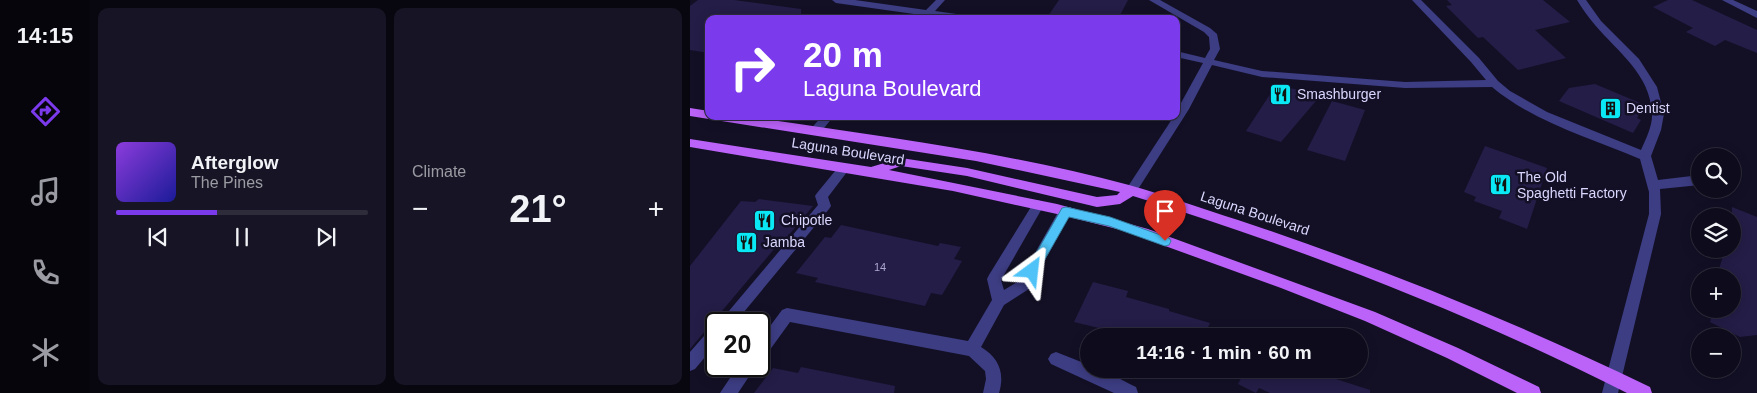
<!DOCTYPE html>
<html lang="en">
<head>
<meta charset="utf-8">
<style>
  :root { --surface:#0e0c1c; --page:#171525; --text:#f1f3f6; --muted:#9b9ba3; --line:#2e2c3b; --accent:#7c3aed }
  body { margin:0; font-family:Arial,sans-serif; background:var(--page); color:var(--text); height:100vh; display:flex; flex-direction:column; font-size:19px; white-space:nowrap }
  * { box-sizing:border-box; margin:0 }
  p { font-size:16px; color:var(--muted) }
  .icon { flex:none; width:28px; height:28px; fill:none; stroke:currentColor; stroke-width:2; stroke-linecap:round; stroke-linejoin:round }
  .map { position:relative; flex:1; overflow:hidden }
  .sheet { display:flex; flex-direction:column; gap:8px; padding:8px; background:#08070f; width:600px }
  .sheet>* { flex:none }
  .top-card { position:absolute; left:15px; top:15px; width:475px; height:105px; border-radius:10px; box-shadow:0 2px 12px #0003,0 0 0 1px var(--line); background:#7c3aed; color:#fff; overflow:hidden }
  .fabs { position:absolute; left:1001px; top:148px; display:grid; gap:10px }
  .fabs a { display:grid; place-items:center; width:50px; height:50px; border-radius:50%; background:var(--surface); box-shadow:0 2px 12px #0003,0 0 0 1px var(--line); font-size:25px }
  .speed { position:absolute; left:15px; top:312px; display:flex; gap:10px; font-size:25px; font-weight:700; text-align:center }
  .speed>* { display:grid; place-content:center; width:65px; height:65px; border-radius:50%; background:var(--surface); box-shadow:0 2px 12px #0003,0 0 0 1px var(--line); line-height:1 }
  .speed .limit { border:2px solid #111; border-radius:8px; background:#fff; color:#111 }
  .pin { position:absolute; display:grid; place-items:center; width:42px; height:42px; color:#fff; margin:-51px -21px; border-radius:50% 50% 50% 0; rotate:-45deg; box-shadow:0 0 5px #0007 }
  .pin .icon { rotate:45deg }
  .me { position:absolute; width:55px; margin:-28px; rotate:30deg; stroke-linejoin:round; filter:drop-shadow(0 0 4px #0008) }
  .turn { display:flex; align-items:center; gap:18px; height:105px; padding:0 15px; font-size:22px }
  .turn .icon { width:65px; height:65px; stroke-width:2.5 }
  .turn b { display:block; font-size:35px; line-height:42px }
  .big { font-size:38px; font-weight:800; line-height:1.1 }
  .sheet .tile { flex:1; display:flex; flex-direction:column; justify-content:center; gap:8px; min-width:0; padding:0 18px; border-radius:10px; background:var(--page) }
  .song { display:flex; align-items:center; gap:15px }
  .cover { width:60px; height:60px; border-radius:8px; background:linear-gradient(135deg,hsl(270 70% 55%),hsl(240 70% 35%)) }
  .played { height:5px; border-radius:2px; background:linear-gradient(90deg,var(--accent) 40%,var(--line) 40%) }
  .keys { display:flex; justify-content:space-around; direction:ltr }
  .heat { display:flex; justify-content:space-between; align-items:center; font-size:28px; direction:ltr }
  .sheet .tiles { flex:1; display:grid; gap:8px; grid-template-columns:repeat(2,1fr) }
  .trip { position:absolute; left:390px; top:328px; width:288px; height:50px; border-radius:25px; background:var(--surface); box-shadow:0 2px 12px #0003,0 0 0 1px var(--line); font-weight:800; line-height:50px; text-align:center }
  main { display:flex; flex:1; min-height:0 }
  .tabs { display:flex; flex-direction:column; width:90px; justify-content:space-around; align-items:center; background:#06050b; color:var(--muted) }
  .tabs .icon { width:35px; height:35px }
  .tabs .selected { color:var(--accent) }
  .tabs b { font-size:22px; color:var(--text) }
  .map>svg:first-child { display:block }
  .building { fill:#241d47 }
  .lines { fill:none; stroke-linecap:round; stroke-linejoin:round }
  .minor { fill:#3d3d84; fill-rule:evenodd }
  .major { fill:#bb62f9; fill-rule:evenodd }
  .route { fill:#4fc3f7; stroke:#337fa1 }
  .labels { text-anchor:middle; stroke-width:5; stroke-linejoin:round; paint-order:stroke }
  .number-label { font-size:11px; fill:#aca8d0 }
  .poi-label { font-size:14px; fill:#dad7fe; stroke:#131026; text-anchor:start }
  .street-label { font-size:14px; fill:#dad7fe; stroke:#131026 }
</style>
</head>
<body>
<main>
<nav class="tabs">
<b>14:15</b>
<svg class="icon selected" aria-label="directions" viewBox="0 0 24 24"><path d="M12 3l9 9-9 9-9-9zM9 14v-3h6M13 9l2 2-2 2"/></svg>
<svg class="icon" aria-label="music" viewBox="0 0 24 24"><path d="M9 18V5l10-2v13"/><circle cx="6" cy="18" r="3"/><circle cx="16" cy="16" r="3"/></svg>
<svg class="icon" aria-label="phone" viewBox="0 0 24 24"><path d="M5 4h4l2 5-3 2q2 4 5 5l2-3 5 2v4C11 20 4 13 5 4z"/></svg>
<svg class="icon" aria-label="climate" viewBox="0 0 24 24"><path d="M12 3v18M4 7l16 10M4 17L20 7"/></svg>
</nav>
<section class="sheet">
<div class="tiles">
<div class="tile">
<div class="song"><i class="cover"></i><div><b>Afterglow</b><p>The Pines</p></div></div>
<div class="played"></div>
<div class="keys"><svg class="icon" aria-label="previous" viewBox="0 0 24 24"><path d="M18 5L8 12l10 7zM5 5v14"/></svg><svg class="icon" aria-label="pause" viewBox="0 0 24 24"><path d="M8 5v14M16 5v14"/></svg><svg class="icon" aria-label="next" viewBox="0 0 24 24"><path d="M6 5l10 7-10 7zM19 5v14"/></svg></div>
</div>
<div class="tile"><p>Climate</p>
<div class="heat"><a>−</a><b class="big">21°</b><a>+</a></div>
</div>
</div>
</section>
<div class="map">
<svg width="1067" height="393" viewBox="0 0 1067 393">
  <rect width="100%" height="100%" fill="#131026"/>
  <!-- building -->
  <g class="building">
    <path d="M8,0H44L111,9V19H19V53L0,50V6Z"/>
    <path d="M369,0H438L428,19H356Z"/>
    <path d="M757,0H853L880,22L845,30L876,58L828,70L793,37L788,38L756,6L762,5Z"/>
    <path d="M978,0H1002L1067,30V53L1035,40L1025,46L996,32L1003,28L963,7Z"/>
    <path d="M905,84L955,105L947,118L951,120L943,133L869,101L879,88Z"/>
    <path d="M586,85L631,95L591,142L556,131Z"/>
    <path d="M642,101L675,110L655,161L617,150Z"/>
    <path d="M795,146L857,168L837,229L809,218L812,211L784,201L786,197L774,192Z"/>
    <path d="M69,199L123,206L93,242H90L0,349V266L51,201L65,202Z"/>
    <path d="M1042,207L1067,217V335L1050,337L1020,322L1024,309H1042V276H1027L1035,249H1042Z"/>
    <path d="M151,225L248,246L250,243L271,247L264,259L272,261L252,295L241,293L235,306L125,282L128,278L106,273L135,237L141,238Z"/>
    <path d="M403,282L438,291L436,297L479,309V311L520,323L514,336H442L384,322Z"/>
    <path d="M111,367L205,386L204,393H64L83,368L108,373Z"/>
    <path d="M556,369H625L646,379L680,390V393H580L569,388L566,393L548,384Z"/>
  </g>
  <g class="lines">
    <!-- minor -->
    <g class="minor">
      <path d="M142,0H165L236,10L246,0H255L245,11L281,16L285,19H259L240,16L237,19H231V15L146,3Z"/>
      <path d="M459,0H470L520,28L527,34L530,49L524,60L572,71L715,82L796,80L781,62L722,0H731L789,58L808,81L820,91L857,112L951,150C956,139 963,125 962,113C960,74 928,52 905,25C898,17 892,8 887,0H896L911,21L949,59L967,87L974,114L971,130L961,156L968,180L1010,175V185L970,189L971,214L928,393H912L959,214V192L950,159C900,138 844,122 802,87L715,88L572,77L522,65L499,109L445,194H437L435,191L437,188L484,116H486V112L513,63L486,57V51L515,58L520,49L519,37L514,32Z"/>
      <path d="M1032,0H1043L1067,11V18Z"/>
      <path d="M132,116H144L129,134H121L119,131Z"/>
      <path d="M154,164L160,168L138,197L141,206L139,209L44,324H28L128,205L125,196L127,193L150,165Z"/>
      <path d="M348,200L352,202L354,205L311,280L314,290L329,281L371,207H381L382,211L339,289L314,305L291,347C309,358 315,373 309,393H293L296,379L295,371L279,356L100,322L74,358L69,360V341L92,310L97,308L278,341L302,300L297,279L299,275L344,202Z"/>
      <path d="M26,326V344L5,369L0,371V352L21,328Z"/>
      <path d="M366,352L399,365V369C415,369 431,380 446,387L448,393H424L361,364L358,359L361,354Z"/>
      <path d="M48,366H66L48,393H30Z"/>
    </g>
    <!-- major -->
    <path class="major" d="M0,108L19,111V116H53C182,135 313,151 439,185C476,195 512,209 548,220C689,267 826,322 960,387L962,393H937C779,313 613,249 443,196L430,204L407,207L277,176L211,166L199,170L367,204L458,229L685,312L768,348L849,387L851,393H827L757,358L675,321L591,288L431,230L367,214L263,191L0,147V139L181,167L211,158L277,168L407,197L427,195L430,192L286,161L0,116Z"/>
  </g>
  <!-- route -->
  <path class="route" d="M376,207L420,217L479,238L481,241L479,245L475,246L419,226L379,217L346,275L342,276L338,275L336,271L338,267L372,208Z"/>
  <!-- icons -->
  <defs>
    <symbol id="restaurant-square" viewBox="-11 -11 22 22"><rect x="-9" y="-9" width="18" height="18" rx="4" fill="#0ae8f6" stroke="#131026"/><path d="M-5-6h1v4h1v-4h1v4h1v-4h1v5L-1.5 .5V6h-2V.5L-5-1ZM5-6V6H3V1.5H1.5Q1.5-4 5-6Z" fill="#111"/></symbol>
    <symbol id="building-square" viewBox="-11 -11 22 22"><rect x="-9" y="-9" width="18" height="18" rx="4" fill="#0ae8f6" stroke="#131026"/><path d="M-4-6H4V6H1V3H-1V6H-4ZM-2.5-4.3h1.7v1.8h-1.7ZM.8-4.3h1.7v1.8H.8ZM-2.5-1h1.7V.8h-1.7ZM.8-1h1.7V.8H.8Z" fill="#111"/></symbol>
  </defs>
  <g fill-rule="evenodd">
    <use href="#restaurant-square" x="578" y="82" width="25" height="25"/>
    <use href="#building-square" x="908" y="96" width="25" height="25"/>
    <use href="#restaurant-square" x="798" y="172" width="25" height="25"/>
    <use href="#restaurant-square" x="62" y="208" width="25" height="25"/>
    <use href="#restaurant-square" x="44" y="230" width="25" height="25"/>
  </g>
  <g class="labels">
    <!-- number labels -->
    <g class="number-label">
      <text x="190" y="271">14</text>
    </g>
    <!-- poi labels -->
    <g class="poi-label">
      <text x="607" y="99">Smashburger</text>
      <text x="936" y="113">Dentist</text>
      <text x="827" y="182">The Old<tspan x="827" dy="16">Spaghetti Factory</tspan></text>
      <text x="91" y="225">Chipotle</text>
      <text x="73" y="247">Jamba</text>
    </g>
    <!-- street labels -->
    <g class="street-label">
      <text transform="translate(158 151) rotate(9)" y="5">Laguna Boulevard</text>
      <text transform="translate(565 213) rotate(18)" y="5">Laguna Boulevard</text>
    </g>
  </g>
</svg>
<div class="fabs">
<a><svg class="icon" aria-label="search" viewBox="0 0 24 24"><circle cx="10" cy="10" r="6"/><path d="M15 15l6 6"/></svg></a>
<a><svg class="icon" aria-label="layers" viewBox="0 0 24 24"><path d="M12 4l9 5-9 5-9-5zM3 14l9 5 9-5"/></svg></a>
<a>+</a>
<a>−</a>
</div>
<div class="speed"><div class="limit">20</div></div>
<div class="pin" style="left:475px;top:241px;background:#d93025"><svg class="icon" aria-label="arrive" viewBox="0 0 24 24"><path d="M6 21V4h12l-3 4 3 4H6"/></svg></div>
<svg class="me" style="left:342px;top:271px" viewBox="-20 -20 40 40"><path d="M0-17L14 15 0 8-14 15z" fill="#4fc3f7" stroke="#fff" stroke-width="4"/></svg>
<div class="trip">14:16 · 1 min · 60 m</div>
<div class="top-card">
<div class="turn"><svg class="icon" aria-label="right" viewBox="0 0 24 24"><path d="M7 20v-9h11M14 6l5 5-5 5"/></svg><div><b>20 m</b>Laguna Boulevard</div></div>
</div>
</div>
</main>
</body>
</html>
